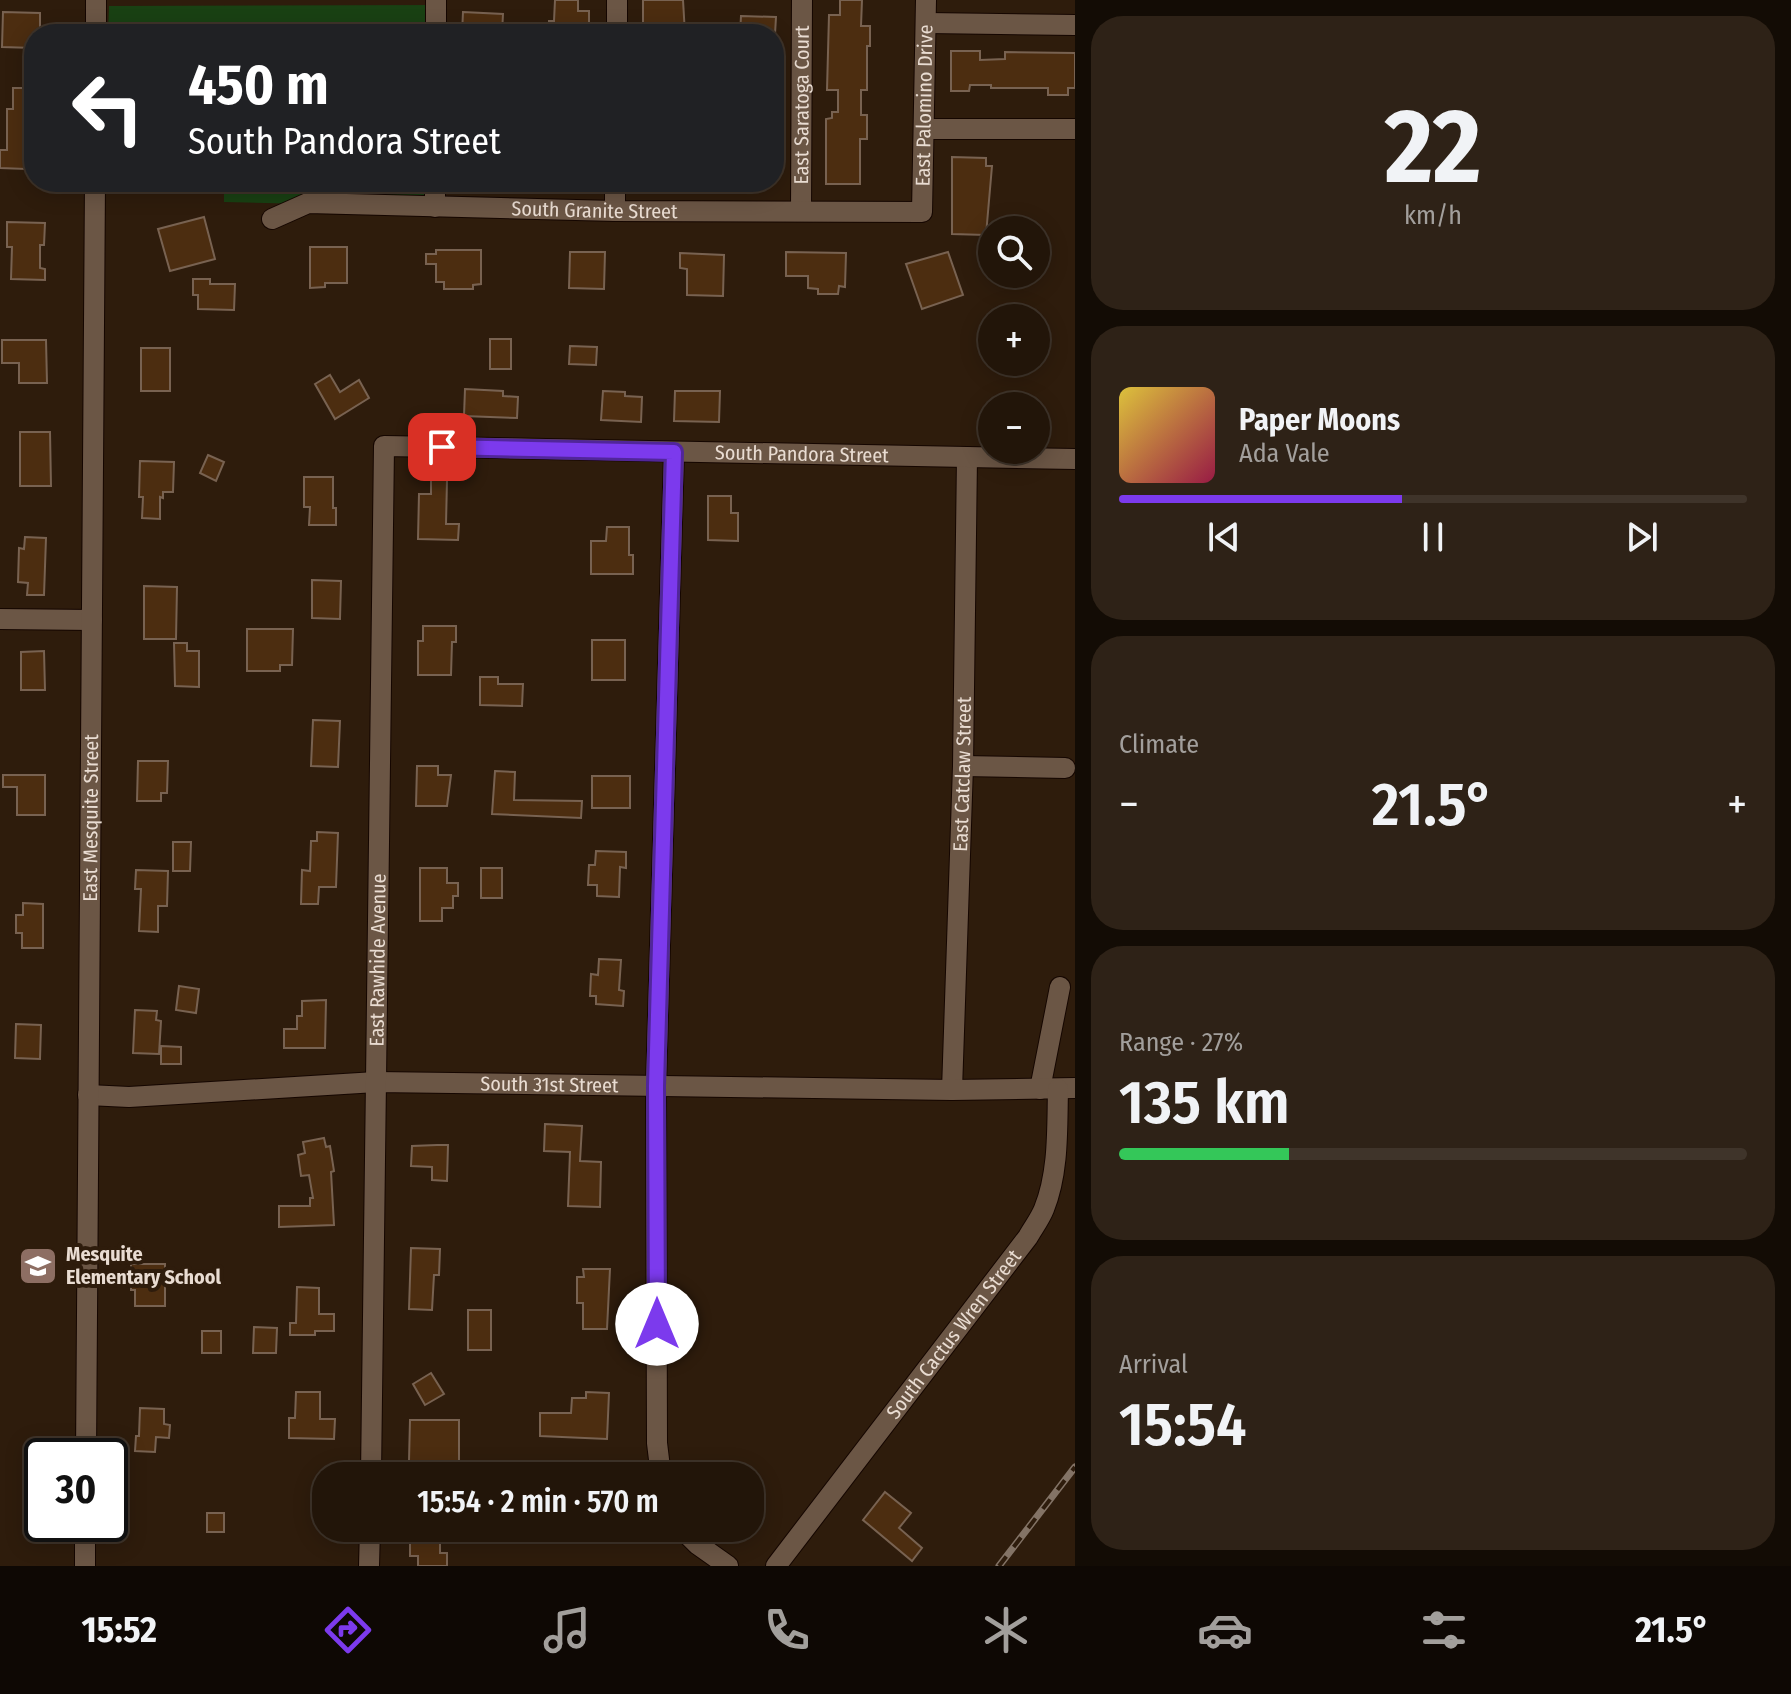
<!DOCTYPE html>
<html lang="en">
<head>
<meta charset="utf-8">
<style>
  :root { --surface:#221509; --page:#2e2217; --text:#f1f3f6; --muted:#a29f9c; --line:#3f342a; --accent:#7c3aed }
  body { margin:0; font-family:"Fira Sans Condensed",sans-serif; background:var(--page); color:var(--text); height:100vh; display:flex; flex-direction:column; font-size:30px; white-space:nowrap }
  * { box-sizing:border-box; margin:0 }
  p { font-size:26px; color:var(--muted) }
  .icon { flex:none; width:44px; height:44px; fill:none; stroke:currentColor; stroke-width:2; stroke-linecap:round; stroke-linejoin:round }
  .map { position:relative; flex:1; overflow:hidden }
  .sheet { display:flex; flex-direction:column; gap:16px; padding:16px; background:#130c05; width:716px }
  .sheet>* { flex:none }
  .guide { position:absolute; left:24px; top:24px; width:760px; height:168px; border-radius:32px; box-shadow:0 4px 20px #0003,0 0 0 2px var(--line); background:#202124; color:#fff; overflow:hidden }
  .controls { position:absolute; left:978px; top:216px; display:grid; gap:16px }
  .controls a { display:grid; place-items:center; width:72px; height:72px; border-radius:50%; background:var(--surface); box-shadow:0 4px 20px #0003,0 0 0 2px var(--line); font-size:40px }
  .speed { position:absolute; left:24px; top:1438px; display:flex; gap:16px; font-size:40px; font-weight:700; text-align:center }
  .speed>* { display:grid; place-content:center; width:104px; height:104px; border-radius:50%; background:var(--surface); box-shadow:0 4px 20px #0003,0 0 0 2px var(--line); line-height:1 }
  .speed .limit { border:4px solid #111; border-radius:12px; background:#fff; color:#111 }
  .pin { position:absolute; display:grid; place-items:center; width:68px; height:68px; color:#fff; margin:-34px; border-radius:16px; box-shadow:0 4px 12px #0006 }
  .me { position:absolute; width:88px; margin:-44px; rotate:0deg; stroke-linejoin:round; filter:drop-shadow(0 0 6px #0008) }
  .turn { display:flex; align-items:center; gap:28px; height:168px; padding:0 32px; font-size:36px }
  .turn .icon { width:104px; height:104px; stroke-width:2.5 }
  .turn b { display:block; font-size:56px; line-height:68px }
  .big { font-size:60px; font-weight:600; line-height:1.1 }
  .sheet .tile { flex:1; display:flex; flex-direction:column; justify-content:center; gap:12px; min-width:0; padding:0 28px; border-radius:32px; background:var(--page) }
  .sheet .dial { align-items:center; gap:0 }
  .dial b { font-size:104px; line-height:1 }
  .song { display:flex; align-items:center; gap:24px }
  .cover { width:96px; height:96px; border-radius:12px; background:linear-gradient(135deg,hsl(50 70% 55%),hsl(340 70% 35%)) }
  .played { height:8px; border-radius:4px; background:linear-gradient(90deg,var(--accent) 45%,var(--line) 45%) }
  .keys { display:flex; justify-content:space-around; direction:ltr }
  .heat { display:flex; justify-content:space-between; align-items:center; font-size:44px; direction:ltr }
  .charge { height:12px; border-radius:6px; background:linear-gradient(90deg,#34c759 27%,var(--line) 0) }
  .trip { position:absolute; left:312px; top:1462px; width:452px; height:80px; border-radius:32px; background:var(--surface); box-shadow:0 4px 20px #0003,0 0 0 2px var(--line); font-weight:600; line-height:80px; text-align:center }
  .tabs { display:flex; height:128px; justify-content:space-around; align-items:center; background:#0e0804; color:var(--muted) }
  .tabs .icon { width:56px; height:56px }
  .tabs .on { color:var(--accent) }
  .tabs b { font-size:36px; color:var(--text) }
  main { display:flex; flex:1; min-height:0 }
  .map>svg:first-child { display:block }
  .green { fill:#194113 }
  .building { fill:#4c2d10; stroke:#786251; stroke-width:2 }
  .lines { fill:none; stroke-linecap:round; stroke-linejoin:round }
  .minor-casing { stroke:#150600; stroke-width:22 }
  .minor { stroke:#6b5645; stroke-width:20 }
  .rail-casing { stroke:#837366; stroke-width:7 }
  .rail { stroke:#2e1c0c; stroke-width:4; stroke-dasharray:12; stroke-linecap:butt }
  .route-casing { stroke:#51269a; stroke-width:20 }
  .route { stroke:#7c3aed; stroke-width:14 }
  .labels { text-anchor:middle; stroke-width:8; stroke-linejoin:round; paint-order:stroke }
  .street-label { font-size:20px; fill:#e9dcd2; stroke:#2e1c0c }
  .poi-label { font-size:20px; font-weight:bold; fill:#e9dcd2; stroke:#2e1c0c; text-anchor:start }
</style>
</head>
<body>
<main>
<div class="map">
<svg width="1075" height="1566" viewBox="0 0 1075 1566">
  <rect width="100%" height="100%" fill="#2e1c0c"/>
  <!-- green -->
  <g class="green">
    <path d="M436,5V34H108L109,6Z"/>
    <path d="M224,182H435V207L224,202Z"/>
  </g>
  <!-- building -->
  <g class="building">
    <path d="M555,0H578V11H589V34H549V21H554Z"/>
    <path d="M643,0H683L685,34H643Z"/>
    <path d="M840,0H862L861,26H870V46H867V90H861V115H867V139H860V184H826V119L832,118V112H838V90H827L829,15H840Z"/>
    <path d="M3,12L40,13V34H34V48L2,47Z"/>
    <path d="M463,12L503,14L502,34H462Z"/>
    <path d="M741,16L776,17L775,34H740Z"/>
    <path d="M951,51H980V60L1005,59V52L1075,53V88H1068V95H1048V88H991V85H970L969,91H951Z"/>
    <path d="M13,88H30L31,109H34V165H26V169L0,168V150H7V109H13Z"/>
    <path d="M952,157L986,158V166H992L986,235L952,234Z"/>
    <path d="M204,217L215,259L170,271L158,229Z"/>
    <path d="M7,222L45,223L44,245H40V268L45,269V280L11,279L12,247H7Z"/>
    <path d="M310,247H347V283H325V287L310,288Z"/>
    <path d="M436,250H481V284L473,285V289H444V282H436V264H426V254H436Z"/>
    <path d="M570,252H605L604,289L569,288Z"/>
    <path d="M786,252L846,253L845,287L839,286L838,294H818V289L808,288V276H786Z"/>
    <path d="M948,252L963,295L922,309L906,264Z"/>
    <path d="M680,253L724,255L723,296L687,295V269L680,268Z"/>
    <path d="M193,279H210V284H235L234,310L198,309V295H193Z"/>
    <rect x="490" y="339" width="21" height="30"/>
    <path d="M2,340H46L47,383H19V363H2Z"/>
    <path d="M570,346L597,347L596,365L569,364Z"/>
    <rect x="141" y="348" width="29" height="43"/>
    <path d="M330,375L340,392L359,380L369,398L335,419L315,384Z"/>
    <path d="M465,389L503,391V396L518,397L517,418L464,416Z"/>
    <path d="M603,391L625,392V396L642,397L641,422L601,420Z"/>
    <path d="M675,391H720L719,422L674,421Z"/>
    <path d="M20,432H50L51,486H20Z"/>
    <path d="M208,455L224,462L216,481L200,473Z"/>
    <path d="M140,461L174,462L173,492H163V498L160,497V519L142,518L143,497H139Z"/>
    <path d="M304,477H333V508H336V525H309L310,507H304Z"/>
    <path d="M431,480H447L446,524H459L458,540L418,539L419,494H431Z"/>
    <path d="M708,496H731V513H738V541L708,540Z"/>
    <path d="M607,527H629V555H633V574H591V541H606Z"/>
    <path d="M25,537L46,538L44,595H27L28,583L18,582L19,548L24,549Z"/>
    <path d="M312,580L341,581L340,619L312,618Z"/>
    <path d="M144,586L177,587L176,639H144Z"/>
    <path d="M423,626H456V642H452L451,675H418V641H423Z"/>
    <path d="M247,629H293L292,665H280V671H247Z"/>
    <rect x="592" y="640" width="33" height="40"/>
    <path d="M174,643H187V651H199V687L175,686Z"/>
    <path d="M44,651L45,690H21V652Z"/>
    <path d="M480,677H498V684H523L522,706L480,705Z"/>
    <path d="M313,720L340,721L338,767L311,766Z"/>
    <path d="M138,761H168L167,793H161V801H137Z"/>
    <path d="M417,766H438V775H451L447,806H416Z"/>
    <path d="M495,771L515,772L514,800L582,801L581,818L492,814Z"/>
    <path d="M3,775H45V815H17V787H3Z"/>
    <rect x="592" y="776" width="38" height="32"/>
    <path d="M317,832L338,833L336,887H319L318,904H301L302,870L310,871L311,841H317Z"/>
    <path d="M173,842H191L190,871H173Z"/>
    <path d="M596,851L626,852V868L620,867L619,897L597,896V885H588L589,865H595Z"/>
    <path d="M420,868H447V883H458V896H453V908H442V921H420Z"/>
    <rect x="481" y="868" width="21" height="30"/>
    <path d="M136,870L168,871L167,906H158V932L139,931L141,889H135Z"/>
    <path d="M23,903L43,904V948H22V933H16V915H23Z"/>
    <path d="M599,959L621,960L619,990L624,991L623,1006L596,1004V996H590L591,974L598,975Z"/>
    <path d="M179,986L199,989L196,1013L176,1010Z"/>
    <path d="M326,1000L325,1048H284V1029H297V1016H302V1001Z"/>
    <path d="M135,1010L157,1011L156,1020L161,1021L159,1054L133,1053Z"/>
    <path d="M16,1024L41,1025L40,1059L15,1058Z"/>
    <path d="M161,1046L181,1047V1064H161Z"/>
    <path d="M545,1124L582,1126L580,1161L601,1162L600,1207L568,1206L570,1152L544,1151Z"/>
    <path d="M324,1138L326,1147L330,1146L334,1171L331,1172L334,1225L279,1227V1206H310V1198H313L309,1175L301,1176L298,1155L305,1153L303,1142Z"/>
    <path d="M437,1145H448L447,1181L432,1180V1167L411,1166L412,1146Z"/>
    <path d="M411,1248L440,1249L439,1275H434L432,1310L409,1309Z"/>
    <path d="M131,1264H165V1306H135V1290H131Z"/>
    <path d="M583,1269H610L607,1329H583V1303H577V1277H584Z"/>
    <path d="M297,1287L319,1288V1314H334V1331H315V1335H290V1323H296Z"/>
    <rect x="468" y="1310" width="23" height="40"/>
    <path d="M254,1327L277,1328L276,1353H253Z"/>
    <rect x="202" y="1331" width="19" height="22"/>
    <path d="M431,1373L444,1394L425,1405L413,1384Z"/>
    <path d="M296,1392H320V1419H335L334,1439L289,1438V1418H295Z"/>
    <path d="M586,1392L609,1393L607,1439L540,1436V1413H571L572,1398H586Z"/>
    <path d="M140,1408L164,1409V1424L170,1425L169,1438L156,1437L155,1452L135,1451L136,1436H139Z"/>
    <path d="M410,1420H459V1462L409,1461Z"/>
    <path d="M885,1492L911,1513L899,1528L922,1548L912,1561L863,1520Z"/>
    <rect x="207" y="1513" width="17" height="19"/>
    <path d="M410,1536H440V1553H447V1566H418V1556H410Z"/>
  </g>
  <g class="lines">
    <defs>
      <g id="minor">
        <path d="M927,23L1075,25"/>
        <path d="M96,34V0"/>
        <path d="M436,34V0"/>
        <path d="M617,34V0"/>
        <path d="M925,129H1075"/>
        <path d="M435,207V182"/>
        <path d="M615,211V182"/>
        <path id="s1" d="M801,211L802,0"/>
        <path id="s2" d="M272,219L308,203L615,211L922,212L926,0"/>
        <path d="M0,619L92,620"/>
        <path d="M963,766L1065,768"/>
        <path d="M1040,1089L1060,987"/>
        <path id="s3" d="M952,1090L963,766L967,457"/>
        <path id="s4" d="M88,1095L129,1097L376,1082L952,1090L1075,1088"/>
        <path id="s5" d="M86,1456L95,182"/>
        <path id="s6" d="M371,1476L384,446L1075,459"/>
        <path d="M661,1476L657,1443L656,1086L674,452"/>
        <path d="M681,1528L697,1544L728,1566"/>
        <path d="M85,1566V1524"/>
        <path d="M369,1566L370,1528"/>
        <path id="s7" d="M776,1566L1028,1237C1033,1228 1040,1219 1044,1209C1059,1172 1057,1128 1058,1089"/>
      </g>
    </defs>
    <!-- minor casing -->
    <use href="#minor" class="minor-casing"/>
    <!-- minor -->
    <use href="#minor" class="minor"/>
    <defs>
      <path id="rail" d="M999,1566L1075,1467"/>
    </defs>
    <!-- rail casing -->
    <use href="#rail" class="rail-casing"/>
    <!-- rail -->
    <use href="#rail" class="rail"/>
  </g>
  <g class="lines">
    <defs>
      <path id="route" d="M442,447L674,452L656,1086L657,1324"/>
    </defs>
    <!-- route casing -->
    <use href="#route" class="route-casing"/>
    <!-- route -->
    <use href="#route" class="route"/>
  </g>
  <!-- icons -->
  <defs>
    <symbol id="school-square" viewBox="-11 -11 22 22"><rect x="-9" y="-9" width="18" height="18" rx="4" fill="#8d6e63" stroke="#2e1c0c"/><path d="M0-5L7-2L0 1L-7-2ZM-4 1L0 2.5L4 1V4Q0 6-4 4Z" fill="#fff"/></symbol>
  </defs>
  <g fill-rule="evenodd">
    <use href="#school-square" x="16" y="1244" width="44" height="44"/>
  </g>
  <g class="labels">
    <!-- street labels -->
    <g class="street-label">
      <text dy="7" stroke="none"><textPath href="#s1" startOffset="106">East Saratoga Court</textPath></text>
      <text dy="7" stroke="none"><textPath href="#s2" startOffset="760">East Palomino Drive</textPath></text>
      <text dy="7" stroke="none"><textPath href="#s2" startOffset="326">South Granite Street</textPath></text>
      <text dy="7" stroke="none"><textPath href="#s6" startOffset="1448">South Pandora Street</textPath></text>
      <text dy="7" stroke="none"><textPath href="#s3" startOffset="316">East Catclaw Street</textPath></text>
      <text dy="7" stroke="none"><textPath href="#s5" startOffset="638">East Mesquite Street</textPath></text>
      <text dy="7" stroke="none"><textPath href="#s6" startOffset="516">East Rawhide Avenue</textPath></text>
      <text dy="7" stroke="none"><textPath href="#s4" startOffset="462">South 31st Street</textPath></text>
      <text dy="7" stroke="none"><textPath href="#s7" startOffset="292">South Cactus Wren Street</textPath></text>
    </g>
    <!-- poi labels -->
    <g class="poi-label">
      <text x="66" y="1261">Mesquite<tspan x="66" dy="23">Elementary School</tspan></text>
    </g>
  </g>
</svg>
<div class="controls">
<a><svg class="icon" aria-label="search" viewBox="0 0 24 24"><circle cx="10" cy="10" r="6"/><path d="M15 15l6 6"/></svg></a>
<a>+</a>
<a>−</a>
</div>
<div class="speed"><div class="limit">30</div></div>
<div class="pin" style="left:442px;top:447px;background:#d93025"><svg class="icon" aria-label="arrive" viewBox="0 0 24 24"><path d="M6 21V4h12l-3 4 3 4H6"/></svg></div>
<svg class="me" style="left:657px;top:1324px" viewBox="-20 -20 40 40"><circle r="19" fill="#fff"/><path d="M0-13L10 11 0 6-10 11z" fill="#7c3aed"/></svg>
<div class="trip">15:54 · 2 min · 570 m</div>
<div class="guide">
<div class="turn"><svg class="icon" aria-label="left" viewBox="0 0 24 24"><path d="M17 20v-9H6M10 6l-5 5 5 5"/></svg><div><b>450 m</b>South Pandora Street</div></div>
</div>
</div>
<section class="sheet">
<div class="tile dial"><b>22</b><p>km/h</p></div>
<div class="tile">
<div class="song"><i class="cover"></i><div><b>Paper Moons</b><p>Ada Vale</p></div></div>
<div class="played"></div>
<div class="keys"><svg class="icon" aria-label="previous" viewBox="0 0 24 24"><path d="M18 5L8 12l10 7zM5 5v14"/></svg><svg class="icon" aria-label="pause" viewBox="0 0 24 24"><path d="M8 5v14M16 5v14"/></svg><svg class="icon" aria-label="next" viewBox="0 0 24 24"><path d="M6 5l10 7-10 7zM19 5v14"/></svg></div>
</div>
<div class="tile"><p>Climate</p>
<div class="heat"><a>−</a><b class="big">21.5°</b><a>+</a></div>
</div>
<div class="tile"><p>Range · 27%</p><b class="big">135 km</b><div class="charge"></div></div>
<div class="tile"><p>Arrival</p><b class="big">15:54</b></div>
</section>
</main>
<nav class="tabs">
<b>15:52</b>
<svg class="icon on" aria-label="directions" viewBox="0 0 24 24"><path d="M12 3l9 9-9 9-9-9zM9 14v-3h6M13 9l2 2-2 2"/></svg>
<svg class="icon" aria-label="music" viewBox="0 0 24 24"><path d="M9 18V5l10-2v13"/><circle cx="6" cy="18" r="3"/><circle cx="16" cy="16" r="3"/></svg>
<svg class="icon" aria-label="phone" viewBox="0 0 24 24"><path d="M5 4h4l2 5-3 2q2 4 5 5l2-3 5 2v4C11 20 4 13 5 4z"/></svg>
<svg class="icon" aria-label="climate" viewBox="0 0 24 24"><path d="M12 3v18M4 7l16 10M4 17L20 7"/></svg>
<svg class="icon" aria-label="car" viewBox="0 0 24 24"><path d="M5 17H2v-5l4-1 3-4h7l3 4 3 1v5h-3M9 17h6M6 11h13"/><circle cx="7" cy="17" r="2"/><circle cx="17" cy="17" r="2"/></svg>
<svg class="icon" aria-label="filters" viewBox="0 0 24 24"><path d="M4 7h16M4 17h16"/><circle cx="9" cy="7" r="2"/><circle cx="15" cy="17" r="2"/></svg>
<b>21.5°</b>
</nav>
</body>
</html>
